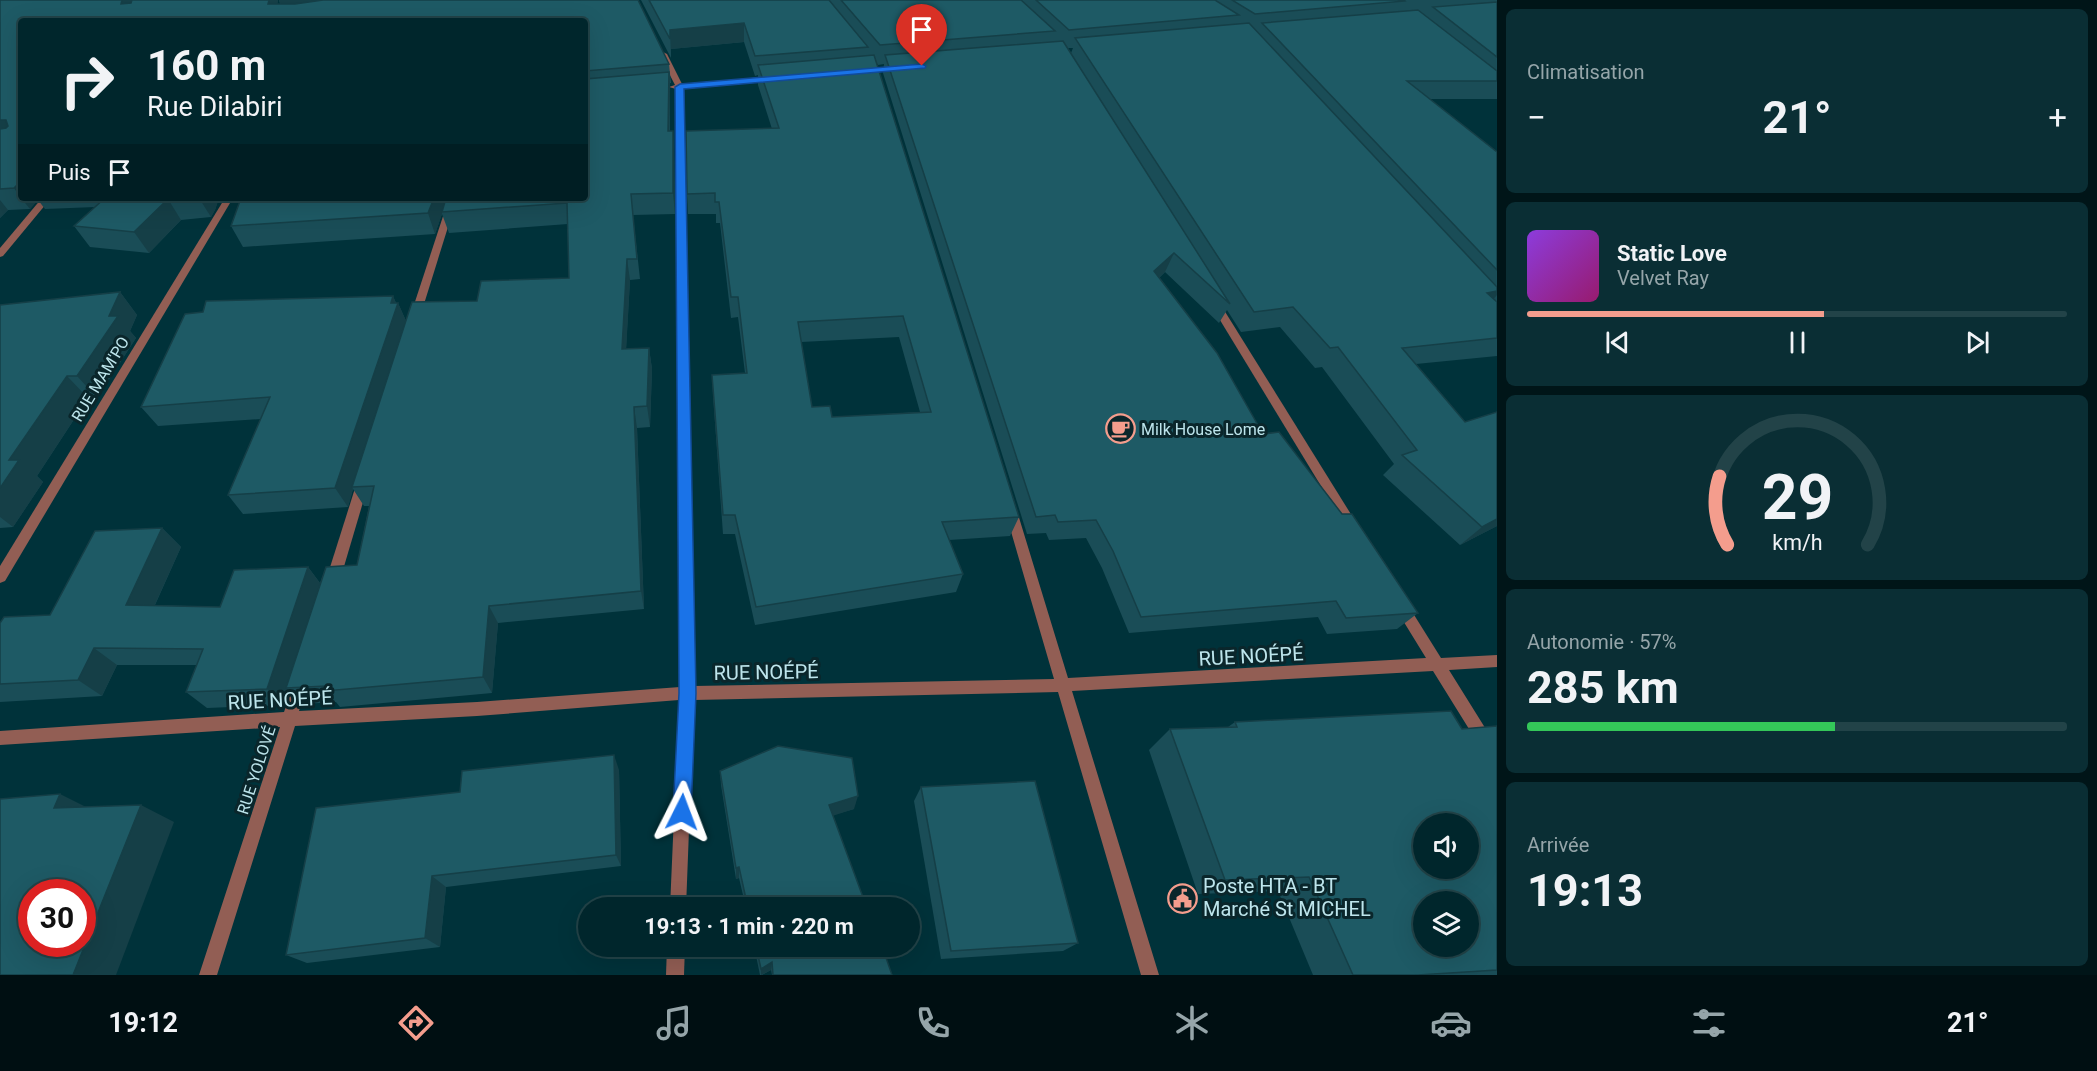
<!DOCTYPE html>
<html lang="fr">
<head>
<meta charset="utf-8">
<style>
  :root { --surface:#00262c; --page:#0a2e34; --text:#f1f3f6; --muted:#95a5a9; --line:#224348; --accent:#f49d8d }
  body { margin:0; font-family:Roboto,sans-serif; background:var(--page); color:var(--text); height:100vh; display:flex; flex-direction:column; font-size:22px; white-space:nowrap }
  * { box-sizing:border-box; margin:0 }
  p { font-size:20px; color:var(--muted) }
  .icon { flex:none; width:33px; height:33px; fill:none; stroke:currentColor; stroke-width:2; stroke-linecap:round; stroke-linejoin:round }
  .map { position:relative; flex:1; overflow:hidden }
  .details { display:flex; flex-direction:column; gap:9px; padding:9px; background:#001518; width:600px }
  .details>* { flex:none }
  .banner { position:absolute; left:18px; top:18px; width:570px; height:183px; border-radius:6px; box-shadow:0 6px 24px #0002,0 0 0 2px var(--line); background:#00262c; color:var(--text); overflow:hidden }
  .buttons { position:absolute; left:1413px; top:813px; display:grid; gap:12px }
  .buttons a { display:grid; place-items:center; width:66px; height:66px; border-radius:50%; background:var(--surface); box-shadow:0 6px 24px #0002,0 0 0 2px var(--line); font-size:30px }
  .speed { position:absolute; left:18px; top:879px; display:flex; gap:12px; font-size:30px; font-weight:700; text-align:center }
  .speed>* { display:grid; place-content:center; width:78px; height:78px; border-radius:50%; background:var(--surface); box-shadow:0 6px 24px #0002,0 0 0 2px var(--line); line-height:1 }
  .speed .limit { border:9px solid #d22; background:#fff; color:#111 }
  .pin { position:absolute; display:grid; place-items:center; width:51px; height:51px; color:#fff; margin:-62px -26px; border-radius:50% 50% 50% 0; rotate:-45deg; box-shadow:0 0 6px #0007 }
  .pin .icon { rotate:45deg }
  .me { position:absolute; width:66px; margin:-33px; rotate:3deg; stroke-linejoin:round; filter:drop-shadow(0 0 4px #0008) }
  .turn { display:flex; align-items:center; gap:21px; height:126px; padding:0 30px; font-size:27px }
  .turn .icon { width:78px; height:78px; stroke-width:2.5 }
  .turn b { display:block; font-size:42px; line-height:51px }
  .then { display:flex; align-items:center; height:57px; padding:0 30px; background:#0003; gap:12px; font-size:22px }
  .big { font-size:45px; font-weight:700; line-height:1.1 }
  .details .card { flex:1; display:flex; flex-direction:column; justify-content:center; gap:9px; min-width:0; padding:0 21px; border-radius:9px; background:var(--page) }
  .details .dial { align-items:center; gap:0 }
  .dial svg { height:156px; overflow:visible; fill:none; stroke:var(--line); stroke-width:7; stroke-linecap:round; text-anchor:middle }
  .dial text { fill:var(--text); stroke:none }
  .song { display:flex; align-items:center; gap:18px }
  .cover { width:72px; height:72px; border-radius:9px; background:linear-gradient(135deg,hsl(270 70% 55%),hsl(320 70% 35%)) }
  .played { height:6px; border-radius:3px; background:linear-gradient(90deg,var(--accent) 55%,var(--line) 55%) }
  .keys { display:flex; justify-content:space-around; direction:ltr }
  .heat { display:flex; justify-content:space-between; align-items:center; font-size:33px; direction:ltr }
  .charge { height:9px; border-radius:4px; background:linear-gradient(90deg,#34c759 57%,var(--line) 0) }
  .trip { position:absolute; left:578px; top:897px; width:342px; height:60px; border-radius:30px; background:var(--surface); box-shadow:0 6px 24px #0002,0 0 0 2px var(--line); font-weight:700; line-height:60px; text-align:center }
  .dock { display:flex; height:96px; justify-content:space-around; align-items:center; background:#000f12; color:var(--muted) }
  .dock .icon { width:42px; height:42px }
  .dock .selected { color:var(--accent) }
  .dock b { font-size:27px; color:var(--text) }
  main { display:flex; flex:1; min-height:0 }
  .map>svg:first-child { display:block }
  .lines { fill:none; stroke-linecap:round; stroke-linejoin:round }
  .minor { fill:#925e54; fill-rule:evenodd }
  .wall { fill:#1a4d57; fill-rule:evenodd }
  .shaded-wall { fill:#153f47 }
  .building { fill:#1e5a65; stroke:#153f47; stroke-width:1.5; fill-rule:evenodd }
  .route { fill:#1a73e8; stroke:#114b97; stroke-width:1.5 }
  .labels { text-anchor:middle; stroke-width:6; stroke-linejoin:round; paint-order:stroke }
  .street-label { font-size:16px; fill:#bde5ec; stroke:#0a262b }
  .poi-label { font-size:16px; fill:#bde5ec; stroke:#0a262b; text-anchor:start }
  .near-street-label { font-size:20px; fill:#bde5ec; stroke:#0a262b }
  .near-poi-label { font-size:20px; fill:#bde5ec; stroke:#0a262b; text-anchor:start }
</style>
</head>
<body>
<main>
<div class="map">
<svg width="1497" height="975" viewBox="0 0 1497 975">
  <rect width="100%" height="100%" fill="#00323a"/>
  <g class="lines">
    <!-- minor -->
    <g class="minor">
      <path d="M663,52L667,54L682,84L772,77L776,79L772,81L684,88L694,686L1054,679L1005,511L1007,508H1015L1017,511L1068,678L1426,658L1394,606L1396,602L1401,600L1406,602L1441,658L1497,655V667L1449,670L1497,747V769L1492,766L1433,671L1072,691L1159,975H1141L1058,692L694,700L686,908H670L679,700L477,716L295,726L217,975H199L280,727L0,745V731L284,712L296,678L301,676L306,678L308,683L299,711L477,702L680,687L676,89L669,87L675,85L659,54Z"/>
      <path d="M42,198H51L3,256L0,257V248Z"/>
      <path d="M225,198H233L5,581L0,583V566Z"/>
      <path d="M449,198H457L420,317L415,320L411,319L410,317Z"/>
      <path d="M1214,299L1219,302L1357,524L1359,528L1357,532H1349L1209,302Z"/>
      <path d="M363,477L367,479L369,482L340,580L338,584L333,586L328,584L326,580L357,482L359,479Z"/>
      <path d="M667,946H685L684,975H666Z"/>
    </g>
  </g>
  <!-- wall -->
  <g class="wall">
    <path d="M0,0H278L277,4H280L279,0H638L669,64L671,83H670V131H673L674,151L675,214L633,215L640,279L630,280L626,349L649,348L652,369L650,427L637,428L644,609L498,623L492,693L340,707L336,702L303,704L289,690L284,705L207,708L186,692L197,665H117L102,696L0,702V623L4,617L50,615L95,531L162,528L181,547L155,605L220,607L234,570L308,567L320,583L326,567L357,565L369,506H364L353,489L348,507L243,514L228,495L261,419L158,426L141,407L185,314L203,312L206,301L393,296L396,303H398L406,321L412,302L477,301L481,281L569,278L568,224L449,233L442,214L435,234L243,247L231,226L241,198H585V21H21V198H219L215,210L211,217L181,220L149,253L90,247L74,226L96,207L45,209L38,200L30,209L8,210L0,218Z"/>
    <path d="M641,0H1497V99H1430L1497,152V356L1416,364L1465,422L1497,412V526L1460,545L1383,475L1394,464L1322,367L1315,368L1280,327L1241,332L1227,310L1219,323L1165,272L1159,278L1263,434L1418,613L1397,629L1327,634L1318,617L1129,633L1102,568L1086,538L1049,540L1046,533L1027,534L883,73L884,64L878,65L876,62L1019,517L1010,536L949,540L963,574L956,592L755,625L735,534H723L713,395L712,375L745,373L738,317L731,318L720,223H716V214H688L687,194L772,129L758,85V75L755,76L744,42L671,49V58ZM1068,48H1073L1071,53ZM899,337L920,412L832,417L812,407L801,342Z"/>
    <path d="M120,292L137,315L130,331L136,338L97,398H88L37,476L43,482L13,527L0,528V305Z"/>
    <path d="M1235,722L1462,729L1497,726V975H1313L1278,891L1198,894L1149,750L1170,729L1228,727Z"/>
    <path d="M619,770L621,866L446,887L440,947L307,963L286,955L460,792Z"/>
    <path d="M720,771L854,809L833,815L867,908H746L739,878L736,879L721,785Z"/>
    <path d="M921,787L1078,943L1063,951L941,959L914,801Z"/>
    <path d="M754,946H882L892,975H772L771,970L762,975H760Z"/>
  </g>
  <!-- shaded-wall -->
  <g class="shaded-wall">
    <path d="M122,0H138L132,21L121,4Z"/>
    <path d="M269,0H278L276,21L268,4Z"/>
    <path d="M279,0H398L286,19Z"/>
    <path d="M744,23V42L671,49V58L670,30Z"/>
    <path d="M669,72L670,92L669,151L668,131Z"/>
    <path d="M0,120H6L21,140L0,142Z"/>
    <path d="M673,131L674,151L675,214L673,193Z"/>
    <path d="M21,181V198L14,188Z"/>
    <path d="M21,198H37L38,200L30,209Z"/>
    <path d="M199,198H219L215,210L211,217Z"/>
    <path d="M434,198H448L442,212V214L435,234L428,213Z"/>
    <path d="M168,199L181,220L149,253L134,232Z"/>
    <path d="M0,200L8,210L0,218Z"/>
    <path d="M1174,253L1165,272L1145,290L1154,271Z"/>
    <path d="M627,259L630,280L625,370L622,349Z"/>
    <path d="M1497,291V295L1483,311L1487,293Z"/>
    <path d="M120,292L137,315L130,331L136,338L97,398L77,376L109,316Z"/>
    <path d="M393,296L397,306L398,303L407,323L352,487L353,489L348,507L335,488Z"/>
    <path d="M649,348L652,369L650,427L647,406Z"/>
    <path d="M67,376L88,398L37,476L43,482L13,527L0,517V488L9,460Z"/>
    <path d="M634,407L637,428L644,609L641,591Z"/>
    <path d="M1497,519V526L1460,545L1482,527Z"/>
    <path d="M162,528L181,547L147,622L126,605Z"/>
    <path d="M308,567L322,586L286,688L289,690L284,705L267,689Z"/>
    <path d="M489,606L498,623L492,693L483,677Z"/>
    <path d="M94,648L117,665L102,696L78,680Z"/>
    <path d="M614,755L619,770L621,866L616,855Z"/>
    <path d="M60,794L96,812L54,808Z"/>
    <path d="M858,796L854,809L826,818L829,805Z"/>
    <path d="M141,805L174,822L116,975H73Z"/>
    <path d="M739,867V878L736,879V868Z"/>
    <path d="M432,876L446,887L440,947L425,938Z"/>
    <path d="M772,962L771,970L761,975V969Z"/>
  </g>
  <!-- building -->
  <g class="building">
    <path d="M0,0H122L121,4L131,3L132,0H269L268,4H295L323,0H638L669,64L585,71V21H21V181L14,188L0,189V129L6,128L8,126L6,120H0Z"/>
    <path d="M649,0H829L868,47L755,56L744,23L670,30V39Z"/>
    <path d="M841,0H1021L1055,31L880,45Z"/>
    <path d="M1036,0H1215L1239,15L1069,30Z"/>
    <path d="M1232,0H1404L1405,1L1255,14Z"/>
    <path d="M1497,2V57L1433,7Z"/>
    <path d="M1418,10L1497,71V81H1407L1497,152V270L1262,23Z"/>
    <path d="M1249,23L1497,287V291L1487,293L1497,302V338L1402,348L1465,422L1497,412V519L1482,527L1402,455L1417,450L1338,347L1330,348L1293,307L1254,312L1075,38Z"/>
    <path d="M1063,41L1230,304L1174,253L1154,271L1217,353L1263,434L1279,432L1342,514H1352L1418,613L1346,618L1336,601L1141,617L1113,551L1096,520L1058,522L1055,515L1036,517L885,55Z"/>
    <path d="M874,55L1019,517L942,522L963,574L756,607L735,515H723L712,375L747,373L738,297H731L719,202H715V193L687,194L686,131L779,128L758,65ZM903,316L931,412L832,417L830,406L812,407L798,322Z"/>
    <path d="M669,72L668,131H673V193L631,194L637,259H627L622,349L649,348L647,406L634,407L641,591L489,606L483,677L325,691L326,686L286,688L326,567L357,565L374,486L352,487L412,302L477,301L481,281L569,278L567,203L442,212L446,198H585V79Z"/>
    <path d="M105,198H179L168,199L134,232L74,226Z"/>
    <path d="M241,198H434L428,213L231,226Z"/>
    <path d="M120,292L109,316H118L77,376H67L9,460H19L0,488V305Z"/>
    <path d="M393,296L391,303H398L335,488L228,495L270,397L141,407L185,314L203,312L206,301Z"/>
    <path d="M162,528L126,605L220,607L234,570L308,567L267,689L186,692L203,649L94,648L78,680L0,684V623L4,617L50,615L95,531Z"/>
    <path d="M1451,711L1462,729L1497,726V970L1418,975H1353L1309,877L1225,880L1170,729L1237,727L1235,722ZM1424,824H1468V868H1424ZM1424,902H1468V946H1424Z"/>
    <path d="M778,746L852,758L858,796L829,805L867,908H748L739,867L736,868L720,771Z"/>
    <path d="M614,755L616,855L432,876L425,938L286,955L316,808L460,792L462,771Z"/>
    <path d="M1035,781L1078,943L951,951L921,787Z"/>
    <path d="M60,794L54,808L141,805L73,975H0V799ZM32,892H82V944H32Z"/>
    <path d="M756,946H882L892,975H773L772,962L761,969Z"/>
  </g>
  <!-- route -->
  <path class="route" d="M922,64L926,66L925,68L684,89L696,693L691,812L688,818L682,821L676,818L673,812L679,693L675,87L680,84Z"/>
  <!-- icons -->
  <defs>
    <symbol id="cafe-ring" viewBox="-11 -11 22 22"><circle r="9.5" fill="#0a262b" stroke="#f49d8d" stroke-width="1.5"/><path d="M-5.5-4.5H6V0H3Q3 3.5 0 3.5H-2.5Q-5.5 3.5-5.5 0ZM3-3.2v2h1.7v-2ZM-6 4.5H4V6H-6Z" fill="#f49d8d"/></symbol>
    <symbol id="civic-ring" viewBox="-11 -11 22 22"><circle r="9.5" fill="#0a262b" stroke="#f49d8d" stroke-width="1.5"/><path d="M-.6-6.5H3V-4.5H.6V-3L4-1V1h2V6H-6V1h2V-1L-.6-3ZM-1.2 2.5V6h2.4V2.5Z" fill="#f49d8d"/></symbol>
  </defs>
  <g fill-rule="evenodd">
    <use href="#cafe-ring" x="1104" y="412" width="33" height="33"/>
    <use href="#civic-ring" x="1166" y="882" width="33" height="33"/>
  </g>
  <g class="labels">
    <!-- street labels -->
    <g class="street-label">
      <text transform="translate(100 379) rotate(-59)" y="6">RUE MAM'PO</text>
      <text transform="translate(256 770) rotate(-72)" y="6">RUE YOLOVÉ</text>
    </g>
    <!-- poi labels -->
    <g class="poi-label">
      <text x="1141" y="435">Milk House Lome</text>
    </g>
    <!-- near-street labels -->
    <g class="near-street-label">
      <text transform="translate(1251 656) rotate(-3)" y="7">RUE NOÉPÉ</text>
      <text transform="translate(766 672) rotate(-1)" y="7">RUE NOÉPÉ</text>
      <text transform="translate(280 700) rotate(-3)" y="7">RUE NOÉPÉ</text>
    </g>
    <!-- near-poi labels -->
    <g class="near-poi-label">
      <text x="1203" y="893">Poste HTA - BT<tspan x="1203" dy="23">Marché St MICHEL</tspan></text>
    </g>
  </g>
</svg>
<div class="buttons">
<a><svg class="icon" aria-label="sound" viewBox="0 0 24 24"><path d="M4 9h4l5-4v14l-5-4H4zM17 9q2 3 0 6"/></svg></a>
<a><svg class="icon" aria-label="layers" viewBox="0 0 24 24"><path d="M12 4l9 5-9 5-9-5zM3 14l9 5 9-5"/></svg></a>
</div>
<div class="speed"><div class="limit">30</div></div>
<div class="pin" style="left:922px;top:66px;background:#d93025"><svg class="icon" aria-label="arrive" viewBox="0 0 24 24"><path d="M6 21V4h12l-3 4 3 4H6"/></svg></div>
<svg class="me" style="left:682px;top:812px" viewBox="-20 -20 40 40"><path d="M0-17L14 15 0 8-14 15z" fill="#1a73e8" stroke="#fff" stroke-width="4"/></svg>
<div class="trip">19:13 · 1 min · 220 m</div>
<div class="banner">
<div class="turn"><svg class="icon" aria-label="right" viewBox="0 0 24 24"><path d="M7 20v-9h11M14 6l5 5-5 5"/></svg><div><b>160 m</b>Rue Dilabiri</div></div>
<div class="then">Puis<svg class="icon" aria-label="arrive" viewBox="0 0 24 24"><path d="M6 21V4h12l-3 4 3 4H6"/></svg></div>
</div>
</div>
<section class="details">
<div class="card"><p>Climatisation</p>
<div class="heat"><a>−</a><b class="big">21°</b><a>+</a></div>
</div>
<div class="card">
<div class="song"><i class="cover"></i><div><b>Static Love</b><p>Velvet Ray</p></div></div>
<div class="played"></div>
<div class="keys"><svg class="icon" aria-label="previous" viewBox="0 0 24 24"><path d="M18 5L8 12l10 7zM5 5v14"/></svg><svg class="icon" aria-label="pause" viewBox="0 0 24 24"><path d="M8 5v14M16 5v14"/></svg><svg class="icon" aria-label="next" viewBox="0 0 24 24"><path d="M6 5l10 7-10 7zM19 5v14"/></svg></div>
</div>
<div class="card dial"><svg viewBox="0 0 100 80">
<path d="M14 69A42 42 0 1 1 86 69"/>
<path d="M14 69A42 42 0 0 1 10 34" stroke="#f49d8d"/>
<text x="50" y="56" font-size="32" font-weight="700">29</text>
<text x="50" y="72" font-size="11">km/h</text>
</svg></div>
<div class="card"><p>Autonomie · 57%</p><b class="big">285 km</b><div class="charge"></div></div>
<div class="card"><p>Arrivée</p><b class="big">19:13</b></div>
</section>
</main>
<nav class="dock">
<b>19:12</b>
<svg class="icon selected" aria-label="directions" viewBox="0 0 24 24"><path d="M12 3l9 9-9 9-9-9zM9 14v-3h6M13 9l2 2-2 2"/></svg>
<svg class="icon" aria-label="music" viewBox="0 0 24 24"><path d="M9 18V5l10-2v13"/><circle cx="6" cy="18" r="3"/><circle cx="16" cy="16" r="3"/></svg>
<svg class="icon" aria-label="phone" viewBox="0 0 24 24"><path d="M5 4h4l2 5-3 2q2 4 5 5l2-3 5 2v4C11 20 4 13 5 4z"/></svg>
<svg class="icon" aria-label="climate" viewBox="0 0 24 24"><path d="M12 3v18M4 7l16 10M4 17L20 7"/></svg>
<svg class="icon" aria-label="car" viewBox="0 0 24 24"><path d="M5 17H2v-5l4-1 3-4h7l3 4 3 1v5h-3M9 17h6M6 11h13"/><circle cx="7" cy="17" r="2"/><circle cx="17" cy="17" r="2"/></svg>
<svg class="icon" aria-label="filters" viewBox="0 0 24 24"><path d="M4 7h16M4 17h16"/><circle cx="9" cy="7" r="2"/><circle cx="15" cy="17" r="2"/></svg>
<b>21°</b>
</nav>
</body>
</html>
